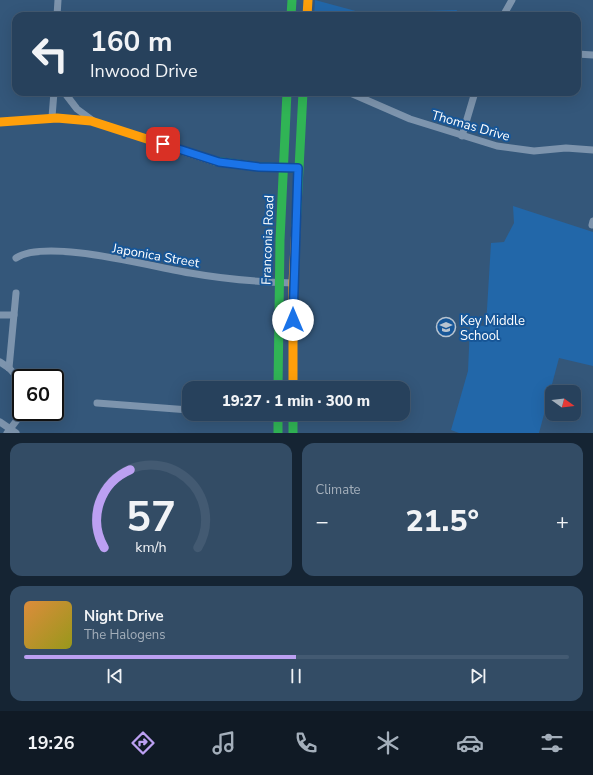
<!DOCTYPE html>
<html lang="en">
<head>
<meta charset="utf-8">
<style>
  :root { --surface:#27415c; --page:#334c65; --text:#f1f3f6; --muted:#a4afbb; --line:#435a72; --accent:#bca0f2 }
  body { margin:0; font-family:"Nunito Sans",sans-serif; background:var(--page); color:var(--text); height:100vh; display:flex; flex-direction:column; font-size:15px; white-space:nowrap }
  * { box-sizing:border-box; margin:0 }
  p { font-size:13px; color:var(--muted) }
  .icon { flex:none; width:22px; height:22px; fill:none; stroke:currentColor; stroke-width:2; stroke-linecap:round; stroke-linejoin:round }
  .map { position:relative; height:433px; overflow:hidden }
  .panel { display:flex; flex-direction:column; gap:10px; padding:10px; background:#152433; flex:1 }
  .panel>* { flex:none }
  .guide { position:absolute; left:12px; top:12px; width:569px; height:84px; border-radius:12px; box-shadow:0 4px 16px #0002,0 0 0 1px var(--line); background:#27415c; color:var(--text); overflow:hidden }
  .needle { width:26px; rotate:105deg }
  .fabs { position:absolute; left:545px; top:385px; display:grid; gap:8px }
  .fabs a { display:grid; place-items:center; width:36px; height:36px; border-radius:8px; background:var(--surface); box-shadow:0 4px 16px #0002,0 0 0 1px var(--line); font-size:20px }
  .speed { position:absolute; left:12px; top:369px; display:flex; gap:8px; font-size:20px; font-weight:700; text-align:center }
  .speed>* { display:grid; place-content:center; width:52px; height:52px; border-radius:50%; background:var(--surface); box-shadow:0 4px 16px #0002,0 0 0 1px var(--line); line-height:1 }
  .speed .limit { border:2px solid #111; border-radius:6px; background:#fff; color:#111 }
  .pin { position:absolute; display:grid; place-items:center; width:34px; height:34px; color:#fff; margin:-17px; border-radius:8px; box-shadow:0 2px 6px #0006 }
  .me { position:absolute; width:44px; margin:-22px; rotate:0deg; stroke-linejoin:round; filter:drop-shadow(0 0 3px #0008) }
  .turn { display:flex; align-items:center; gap:14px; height:84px; padding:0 12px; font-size:18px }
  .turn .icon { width:52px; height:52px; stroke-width:2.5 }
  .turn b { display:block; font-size:28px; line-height:34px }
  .big { font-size:30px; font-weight:800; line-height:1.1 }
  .panel .widget { flex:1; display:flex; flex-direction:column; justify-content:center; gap:6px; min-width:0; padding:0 14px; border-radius:12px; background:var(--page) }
  .panel .dial { align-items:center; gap:0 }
  .dial svg { height:104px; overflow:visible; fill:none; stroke:var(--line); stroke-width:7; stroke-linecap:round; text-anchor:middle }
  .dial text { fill:var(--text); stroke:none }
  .song { display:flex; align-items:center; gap:12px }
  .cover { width:48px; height:48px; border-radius:6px; background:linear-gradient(135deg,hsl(30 70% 55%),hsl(60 70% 35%)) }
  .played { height:4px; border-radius:2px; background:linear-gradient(90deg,var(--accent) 50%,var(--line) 50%) }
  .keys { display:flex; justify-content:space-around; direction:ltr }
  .heat { display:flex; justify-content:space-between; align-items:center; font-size:22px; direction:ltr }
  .panel .tiles { flex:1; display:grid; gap:10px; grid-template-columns:1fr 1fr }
  .widget:last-child { grid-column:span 2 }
  .trip { position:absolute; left:182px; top:381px; width:228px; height:40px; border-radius:12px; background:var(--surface); box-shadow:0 4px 16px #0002,0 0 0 1px var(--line); font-weight:800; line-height:40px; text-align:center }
  .tab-bar { display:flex; height:64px; justify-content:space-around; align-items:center; background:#101a25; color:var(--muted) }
  .tab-bar .icon { width:28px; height:28px }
  .tab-bar .on { color:var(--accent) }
  .tab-bar b { font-size:18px; color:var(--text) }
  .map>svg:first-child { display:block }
  .green { fill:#2267a9 }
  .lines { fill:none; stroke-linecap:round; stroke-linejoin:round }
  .street { stroke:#7d94ad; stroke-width:7 }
  .fast { stroke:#30b455; stroke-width:9 }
  .slow { stroke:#ff9f0a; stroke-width:9 }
  .route-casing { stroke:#114b97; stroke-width:10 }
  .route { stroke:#1a73e8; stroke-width:7 }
  .labels { text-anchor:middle; stroke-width:4; stroke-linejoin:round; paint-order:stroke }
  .street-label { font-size:13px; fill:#fff; stroke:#175697 }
  .poi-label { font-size:13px; fill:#fff; stroke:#175697; text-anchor:start }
</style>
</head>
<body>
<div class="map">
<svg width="593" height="433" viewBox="0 0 593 433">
  <rect width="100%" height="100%" fill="#34577a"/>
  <!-- green -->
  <g class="green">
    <path d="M315,0L363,13L457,10L455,16H314Z"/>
    <path d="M513,206L593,232V366L559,358L539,433H459L451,430L468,371L470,325L486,326L491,243L504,242L514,223Z"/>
  </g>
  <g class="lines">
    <!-- street -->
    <g class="street">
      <path d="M57,16L58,0"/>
      <path d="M503,16L512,0"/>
      <path d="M577,54L593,55"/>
      <path d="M64,92L77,109L92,120"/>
      <path d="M348,92L410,119L497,146L534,151L566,148L593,150"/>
      <path d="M52,117L54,92"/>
      <path d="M462,136L475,92"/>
      <path d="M592,225L593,221"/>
      <path d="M16,258C47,238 152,267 190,273C224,279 258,282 293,283"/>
      <path d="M0,315H14"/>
      <path d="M0,362L9,368L21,381"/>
      <path d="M9,368L16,293"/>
      <path d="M97,403L189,410"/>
      <path d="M239,414L278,417"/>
      <path d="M0,422L16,433"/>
      <path d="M7,433L23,412"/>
    </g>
    <!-- fast -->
    <g class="fast">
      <path d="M291,16L292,0"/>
      <path d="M215,161L259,167L298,168"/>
      <path d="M296,226L303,92"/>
      <path d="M278,388L280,240L287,92"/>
      <path d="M278,414V433"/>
      <path d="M293,414V433"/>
    </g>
    <!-- slow -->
    <g class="slow">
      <path d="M307,16L308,0"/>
      <path d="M0,122L57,118L91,121L215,161"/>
      <path d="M293,388V283L296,226"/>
    </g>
  </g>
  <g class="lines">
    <defs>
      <path id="route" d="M163,144L219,162L259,167L298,168L293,320"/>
    </defs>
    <!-- route casing -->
    <use href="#route" class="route-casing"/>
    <!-- route -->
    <use href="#route" class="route"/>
  </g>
  <!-- icons -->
  <defs>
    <symbol id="school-ring" viewBox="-11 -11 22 22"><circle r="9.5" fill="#175697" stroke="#b8c4d0" stroke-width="1.5"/><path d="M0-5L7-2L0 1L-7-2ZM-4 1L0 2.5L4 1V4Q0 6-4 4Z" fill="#b8c4d0"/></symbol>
  </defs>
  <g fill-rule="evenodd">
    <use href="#school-ring" x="435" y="316" width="22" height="22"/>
  </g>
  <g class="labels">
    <!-- street labels -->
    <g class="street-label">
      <text transform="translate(471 125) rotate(16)" y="5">Thomas Drive</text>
      <text transform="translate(267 240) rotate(-88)" y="5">Franconia Road</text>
      <text transform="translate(156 255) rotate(10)" y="5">Japonica Street</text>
    </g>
    <!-- poi labels -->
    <g class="poi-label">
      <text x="460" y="325">Key Middle<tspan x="460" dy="15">School</tspan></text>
    </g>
  </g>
</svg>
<div class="fabs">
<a><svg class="needle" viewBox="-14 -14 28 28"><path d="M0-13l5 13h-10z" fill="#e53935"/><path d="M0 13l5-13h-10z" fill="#a4afbb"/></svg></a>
</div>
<div class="speed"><div class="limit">60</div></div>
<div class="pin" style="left:163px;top:144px;background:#d93025"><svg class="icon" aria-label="arrive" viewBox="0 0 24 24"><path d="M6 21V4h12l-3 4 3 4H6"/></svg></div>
<svg class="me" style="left:293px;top:320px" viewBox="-20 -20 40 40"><circle r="19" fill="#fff"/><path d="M0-13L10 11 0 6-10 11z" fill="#1a73e8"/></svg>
<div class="trip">19:27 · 1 min · 300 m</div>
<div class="guide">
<div class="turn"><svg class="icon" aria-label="left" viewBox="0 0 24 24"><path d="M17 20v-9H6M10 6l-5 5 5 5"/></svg><div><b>160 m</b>Inwood Drive</div></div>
</div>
</div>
<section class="panel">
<div class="tiles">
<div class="widget dial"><svg viewBox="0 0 100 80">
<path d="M14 69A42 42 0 1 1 86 69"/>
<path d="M14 69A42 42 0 0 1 34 9" stroke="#bca0f2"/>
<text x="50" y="56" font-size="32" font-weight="700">57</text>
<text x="50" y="72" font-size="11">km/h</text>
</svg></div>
<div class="widget"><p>Climate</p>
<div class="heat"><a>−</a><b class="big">21.5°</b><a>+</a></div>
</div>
<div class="widget">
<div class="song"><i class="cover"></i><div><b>Night Drive</b><p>The Halogens</p></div></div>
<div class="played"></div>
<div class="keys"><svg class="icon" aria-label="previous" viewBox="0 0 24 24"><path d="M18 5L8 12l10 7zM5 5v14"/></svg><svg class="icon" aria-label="pause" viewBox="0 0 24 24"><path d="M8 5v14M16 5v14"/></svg><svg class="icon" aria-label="next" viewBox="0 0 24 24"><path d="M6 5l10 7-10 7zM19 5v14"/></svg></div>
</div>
</div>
</section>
<nav class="tab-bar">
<b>19:26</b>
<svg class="icon on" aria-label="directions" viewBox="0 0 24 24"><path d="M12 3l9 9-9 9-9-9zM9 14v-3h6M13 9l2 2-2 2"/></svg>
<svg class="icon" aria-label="music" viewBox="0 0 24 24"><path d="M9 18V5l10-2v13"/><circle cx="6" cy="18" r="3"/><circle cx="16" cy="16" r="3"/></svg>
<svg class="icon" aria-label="phone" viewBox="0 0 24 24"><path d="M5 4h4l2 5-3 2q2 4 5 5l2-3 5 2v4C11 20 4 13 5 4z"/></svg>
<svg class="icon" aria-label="climate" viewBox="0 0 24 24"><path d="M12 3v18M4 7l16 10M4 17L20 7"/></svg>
<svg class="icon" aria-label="car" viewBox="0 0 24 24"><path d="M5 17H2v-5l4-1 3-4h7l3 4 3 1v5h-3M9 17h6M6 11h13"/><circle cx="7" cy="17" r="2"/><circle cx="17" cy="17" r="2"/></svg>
<svg class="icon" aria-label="filters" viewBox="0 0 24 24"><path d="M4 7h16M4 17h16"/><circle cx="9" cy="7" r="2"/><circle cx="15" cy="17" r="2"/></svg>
</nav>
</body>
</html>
